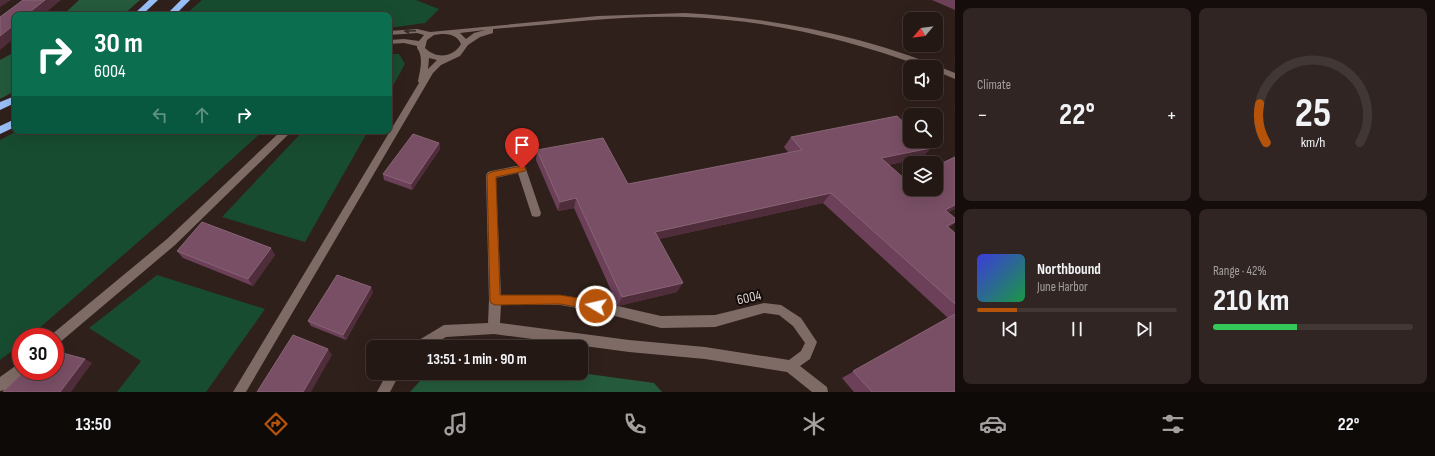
<!DOCTYPE html>
<html lang="en">
<head>
<meta charset="utf-8">
<style>
  :root { --surface:#241814; --page:#302522; --text:#f1f3f6; --muted:#a3a0a0; --line:#413734; --accent:#b45309 }
  body { margin:0; font-family:"Sofia Sans Condensed",sans-serif; background:var(--page); color:var(--text); height:100vh; display:flex; flex-direction:column; font-size:15px; white-space:nowrap }
  * { box-sizing:border-box; margin:0 }
  p { font-size:13px; color:var(--muted) }
  .icon { flex:none; width:22px; height:22px; fill:none; stroke:currentColor; stroke-width:2; stroke-linecap:round; stroke-linejoin:round }
  .map { position:relative; flex:1; overflow:hidden }
  .details { display:flex; flex-direction:column; gap:8px; padding:8px; background:#140d0b; width:480px }
  .details>* { flex:none }
  .banner { position:absolute; left:12px; top:12px; width:380px; height:122px; border-radius:8px; box-shadow:0 4px 16px #0002,0 0 0 1px var(--line); background:#0b6e4f; color:#fff; overflow:hidden }
  .needle { width:26px; rotate:241deg }
  .buttons { position:absolute; left:903px; top:12px; display:grid; gap:8px }
  .buttons a { display:grid; place-items:center; width:40px; height:40px; border-radius:8px; background:var(--surface); box-shadow:0 4px 16px #0002,0 0 0 1px var(--line); font-size:20px }
  .speed { position:absolute; left:12px; top:328px; display:flex; gap:8px; font-size:20px; font-weight:700; text-align:center }
  .speed>* { display:grid; place-content:center; width:52px; height:52px; border-radius:50%; background:var(--surface); box-shadow:0 4px 16px #0002,0 0 0 1px var(--line); line-height:1 }
  .speed .limit { border:6px solid #d22; background:#fff; color:#111 }
  .pin { position:absolute; display:grid; place-items:center; width:34px; height:34px; color:#fff; margin:-41px -17px; border-radius:50% 50% 50% 0; rotate:-45deg; box-shadow:0 0 4px #0007 }
  .pin .icon { rotate:45deg }
  .me { position:absolute; width:44px; margin:-22px; rotate:279deg; stroke-linejoin:round; filter:drop-shadow(0 0 3px #0008) }
  .turn { display:flex; align-items:center; gap:14px; height:84px; padding:0 16px; font-size:18px }
  .turn .icon { width:52px; height:52px; stroke-width:2.5 }
  .turn b { display:block; font-size:28px; line-height:34px }
  .lanes { display:flex; align-items:center; height:38px; padding:0 16px; background:#0003; justify-content:center; gap:20px; direction:ltr }
  .lanes .off { opacity:.35 }
  .big { font-size:30px; font-weight:700; line-height:1.1 }
  .details .tile { flex:1; display:flex; flex-direction:column; justify-content:center; gap:6px; min-width:0; padding:0 14px; border-radius:8px; background:var(--page) }
  .details .dial { align-items:center; gap:0 }
  .dial svg { height:104px; overflow:visible; fill:none; stroke:var(--line); stroke-width:7; stroke-linecap:round; text-anchor:middle }
  .dial text { fill:var(--text); stroke:none }
  .song { display:flex; align-items:center; gap:12px }
  .cover { width:48px; height:48px; border-radius:6px; background:linear-gradient(135deg,hsl(240 70% 55%),hsl(140 70% 35%)) }
  .played { height:4px; border-radius:2px; background:linear-gradient(90deg,var(--accent) 20%,var(--line) 20%) }
  .keys { display:flex; justify-content:space-around; direction:ltr }
  .heat { display:flex; justify-content:space-between; align-items:center; font-size:22px; direction:ltr }
  .charge { height:6px; border-radius:3px; background:linear-gradient(90deg,#34c759 42%,var(--line) 0) }
  .details .tiles { flex:1; display:grid; gap:8px; grid-template-columns:repeat(2,1fr) }
  .trip { position:absolute; left:366px; top:340px; width:222px; height:40px; border-radius:8px; background:var(--surface); box-shadow:0 4px 16px #0002,0 0 0 1px var(--line); font-weight:700; line-height:40px; text-align:center }
  .tabs { display:flex; height:64px; justify-content:space-around; align-items:center; background:#0e0a08; color:var(--muted) }
  .tabs .icon { width:28px; height:28px }
  .tabs .on { color:var(--accent) }
  .tabs b { font-size:18px; color:var(--text) }
  main { display:flex; flex:1; min-height:0 }
  .map>svg:first-child { display:block }
  .green { fill:#184c30 }
  .forest { fill:#255a3c }
  .lines { fill:none; stroke-linecap:round; stroke-linejoin:round }
  .minor { fill:#7e6b65; fill-rule:evenodd }
  .highway { fill:#99bff8; fill-rule:evenodd }
  .wall { fill:#6d4059 }
  .shaded-wall { fill:#502d3b }
  .building { fill:#794f65; stroke:#886475 }
  .oneway { fill:#382d29 }
  .route { fill:#b45309; stroke:#753606 }
  .labels { text-anchor:middle; stroke-width:4; stroke-linejoin:round; paint-order:stroke }
  .street-label { font-size:14px; fill:#dad0cc; stroke:#130c09 }
</style>
</head>
<body>
<main>
<div class="map">
<svg width="955" height="392" viewBox="0 0 955 392">
  <rect width="100%" height="100%" fill="#30201b"/>
  <!-- green -->
  <g class="green">
    <path d="M202,0H416L439,9L425,23L389,28V15H185Z"/>
    <path d="M389,54H399L405,64L389,93Z"/>
    <path d="M17,131H263L199,189L29,337H21V344L0,360V140Z"/>
    <path d="M303,131H368L305,242L222,217Z"/>
    <path d="M157,275L265,309L206,392H117L141,361L89,328Z"/>
  </g>
  <!-- forest -->
  <g class="forest">
    <path d="M79,0H140L123,15H63Z"/>
    <path d="M15,52V91L0,99V60Z"/>
    <path d="M427,373H581L654,383L662,392H410Z"/>
  </g>
  <g class="lines">
    <!-- minor -->
    <g class="minor">
      <path d="M685,13C777,18 870,37 955,73V79L936,71V67H924C847,39 768,20 686,17C621,15 557,24 493,29V33L480,37L468,45L460,56L441,65L433,73L246,392H233L419,83L418,81C420,70 424,57 417,48V46L404,43L389,44V40L404,39L419,41L424,35L417,33L389,35V31L417,29L430,32L598,16ZM485,30L474,33L466,39L460,33ZM441,34C450,34 457,35 461,44C453,58 436,59 425,48L427,40L434,35ZM429,58L437,60L428,69Z"/>
      <path d="M281,131H292L175,245L59,343L55,345V337H50L51,335L167,239Z"/>
      <path d="M521,165L526,169L541,213L540,216L536,217L532,216L518,173L496,178L501,295H560L596,301L661,316L715,315L764,303L781,305L801,318L817,342L810,359L800,366L827,387L828,392H812L787,372L705,359L629,352L494,334L446,337L429,347H412L414,343L444,325L488,323L489,300L486,175L488,172L491,171ZM501,305H560L596,311L661,328L715,327L764,313L779,315L793,326L805,343L801,351L789,360L705,347L629,340L500,323Z"/>
      <path d="M21,362V371H26L25,372L5,390L0,391V377Z"/>
      <path d="M387,373H400L390,392H377Z"/>
    </g>
    <!-- highway -->
    <g class="highway">
      <path d="M149,0H158L142,15H133Z"/>
      <path d="M181,0H190L175,15H166Z"/>
      <path d="M15,96V103L0,110V102Z"/>
      <path d="M15,119V127L0,134V126Z"/>
    </g>
  </g>
  <!-- wall -->
  <g class="wall">
    <path d="M932,0H955V10Z"/>
    <path d="M791,137L931,148L921,158L888,165L906,180L955,157V209L948,212L949,228L955,233V392H854L842,378L948,318L823,203L659,239L677,292L618,306L574,208L558,211L536,160L537,150L628,184L789,153L784,147Z"/>
    <path d="M439,143L440,149L412,190L384,180L383,174Z"/>
    <path d="M177,251L275,255L253,286L183,258Z"/>
    <path d="M373,292L346,340L311,326L308,321Z"/>
  </g>
  <!-- shaded-wall -->
  <g class="shaded-wall">
    <path d="M0,0H11L0,7Z"/>
    <path d="M45,0H61L43,15H26Z"/>
    <path d="M15,24V38L0,50V36Z"/>
    <path d="M439,143L440,149L412,190L411,184Z"/>
    <path d="M931,148L921,158L872,168L881,158Z"/>
    <path d="M831,193L823,203L650,241L655,232Z"/>
    <path d="M576,198L574,208L558,211L560,202Z"/>
    <path d="M955,205V209L934,220L945,210Z"/>
    <path d="M955,222V223L946,230L947,226Z"/>
    <path d="M271,248L275,255L253,286L248,279Z"/>
    <path d="M683,283L677,292L618,306L622,297Z"/>
    <path d="M371,287L373,292L346,340L343,335Z"/>
    <path d="M328,349L332,355L311,392H303Z"/>
    <path d="M85,359L92,363L71,392H60Z"/>
  </g>
  <!-- building -->
  <g class="building">
    <path d="M23,0H45L26,15H15V24L0,36V17Z"/>
    <path d="M897,116L910,128V141H924L931,148L881,158L906,180L910,178V189H936V166L955,157V205L945,210L955,218V222L947,226L955,233V304L831,193L655,232L683,283L622,297L576,198L560,202L537,150L603,138L628,184L802,150L791,137Z"/>
    <path d="M413,134L439,143L411,184L383,174Z"/>
    <path d="M202,222L271,248L248,279L177,251Z"/>
    <path d="M337,275L371,287L343,335L308,321Z"/>
    <path d="M955,314V392H872L853,371Z"/>
    <path d="M293,335L328,349L303,392H257Z"/>
    <path d="M55,351L85,359L60,392H3L25,371H55Z"/>
  </g>
  <!-- one-way arrows -->
  <defs><path id="oneway-solid" d="M-6-.8H1V-3.2L6.5 0L1 3.2V.8H-6Z"/></defs>
  <use class="oneway" href="#oneway-solid" transform="translate(410 31) rotate(178)"/>
  <!-- route -->
  <path class="route" d="M522,166L525,167L526,169L525,171L496,177L500,295H560L596,301L600,302L601,306L600,309L596,310L560,304L495,305L491,303L490,300L487,175L491,172Z"/>
  <g class="labels">
    <!-- street labels -->
    <g class="street-label">
      <text transform="translate(749 297) rotate(-12)" y="5">6004</text>
    </g>
  </g>
</svg>
<div class="buttons">
<a><svg class="needle" viewBox="-14 -14 28 28"><path d="M0-13l5 13h-10z" fill="#e53935"/><path d="M0 13l5-13h-10z" fill="#a3a0a0"/></svg></a>
<a><svg class="icon" aria-label="sound" viewBox="0 0 24 24"><path d="M4 9h4l5-4v14l-5-4H4zM17 9q2 3 0 6"/></svg></a>
<a><svg class="icon" aria-label="search" viewBox="0 0 24 24"><circle cx="10" cy="10" r="6"/><path d="M15 15l6 6"/></svg></a>
<a><svg class="icon" aria-label="layers" viewBox="0 0 24 24"><path d="M12 4l9 5-9 5-9-5zM3 14l9 5 9-5"/></svg></a>
</div>
<div class="speed"><div class="limit">30</div></div>
<div class="pin" style="left:522px;top:169px;background:#d93025"><svg class="icon" aria-label="arrive" viewBox="0 0 24 24"><path d="M6 21V4h12l-3 4 3 4H6"/></svg></div>
<svg class="me" style="left:596px;top:306px" viewBox="-20 -20 40 40"><circle r="17" fill="#b45309" stroke="#fff" stroke-width="3"/><path d="M0-11L8 9 0 5-8 9z" fill="#fff"/></svg>
<div class="trip">13:51 · 1 min · 90 m</div>
<div class="banner">
<div class="turn"><svg class="icon" aria-label="right" viewBox="0 0 24 24"><path d="M7 20v-9h11M14 6l5 5-5 5"/></svg><div><b>30 m</b>6004</div></div>
<div class="lanes"><svg class="icon off" aria-label="left" viewBox="0 0 24 24"><path d="M17 20v-9H6M10 6l-5 5 5 5"/></svg><svg class="icon off" aria-label="ahead" viewBox="0 0 24 24"><path d="M12 20V5M6 11l6-6 6 6"/></svg><svg class="icon" aria-label="right" viewBox="0 0 24 24"><path d="M7 20v-9h11M14 6l5 5-5 5"/></svg></div>
</div>
</div>
<section class="details">
<div class="tiles">
<div class="tile"><p>Climate</p>
<div class="heat"><a>−</a><b class="big">22°</b><a>+</a></div>
</div>
<div class="tile dial"><svg viewBox="0 0 100 80">
<path d="M14 69A42 42 0 1 1 86 69"/>
<path d="M14 69A42 42 0 0 1 9 39" stroke="#b45309"/>
<text x="50" y="56" font-size="32" font-weight="700">25</text>
<text x="50" y="72" font-size="11">km/h</text>
</svg></div>
<div class="tile">
<div class="song"><i class="cover"></i><div><b>Northbound</b><p>June Harbor</p></div></div>
<div class="played"></div>
<div class="keys"><svg class="icon" aria-label="previous" viewBox="0 0 24 24"><path d="M18 5L8 12l10 7zM5 5v14"/></svg><svg class="icon" aria-label="pause" viewBox="0 0 24 24"><path d="M8 5v14M16 5v14"/></svg><svg class="icon" aria-label="next" viewBox="0 0 24 24"><path d="M6 5l10 7-10 7zM19 5v14"/></svg></div>
</div>
<div class="tile"><p>Range · 42%</p><b class="big">210 km</b><div class="charge"></div></div>
</div>
</section>
</main>
<nav class="tabs">
<b>13:50</b>
<svg class="icon on" aria-label="directions" viewBox="0 0 24 24"><path d="M12 3l9 9-9 9-9-9zM9 14v-3h6M13 9l2 2-2 2"/></svg>
<svg class="icon" aria-label="music" viewBox="0 0 24 24"><path d="M9 18V5l10-2v13"/><circle cx="6" cy="18" r="3"/><circle cx="16" cy="16" r="3"/></svg>
<svg class="icon" aria-label="phone" viewBox="0 0 24 24"><path d="M5 4h4l2 5-3 2q2 4 5 5l2-3 5 2v4C11 20 4 13 5 4z"/></svg>
<svg class="icon" aria-label="climate" viewBox="0 0 24 24"><path d="M12 3v18M4 7l16 10M4 17L20 7"/></svg>
<svg class="icon" aria-label="car" viewBox="0 0 24 24"><path d="M5 17H2v-5l4-1 3-4h7l3 4 3 1v5h-3M9 17h6M6 11h13"/><circle cx="7" cy="17" r="2"/><circle cx="17" cy="17" r="2"/></svg>
<svg class="icon" aria-label="filters" viewBox="0 0 24 24"><path d="M4 7h16M4 17h16"/><circle cx="9" cy="7" r="2"/><circle cx="15" cy="17" r="2"/></svg>
<b>22°</b>
</nav>
</body>
</html>
